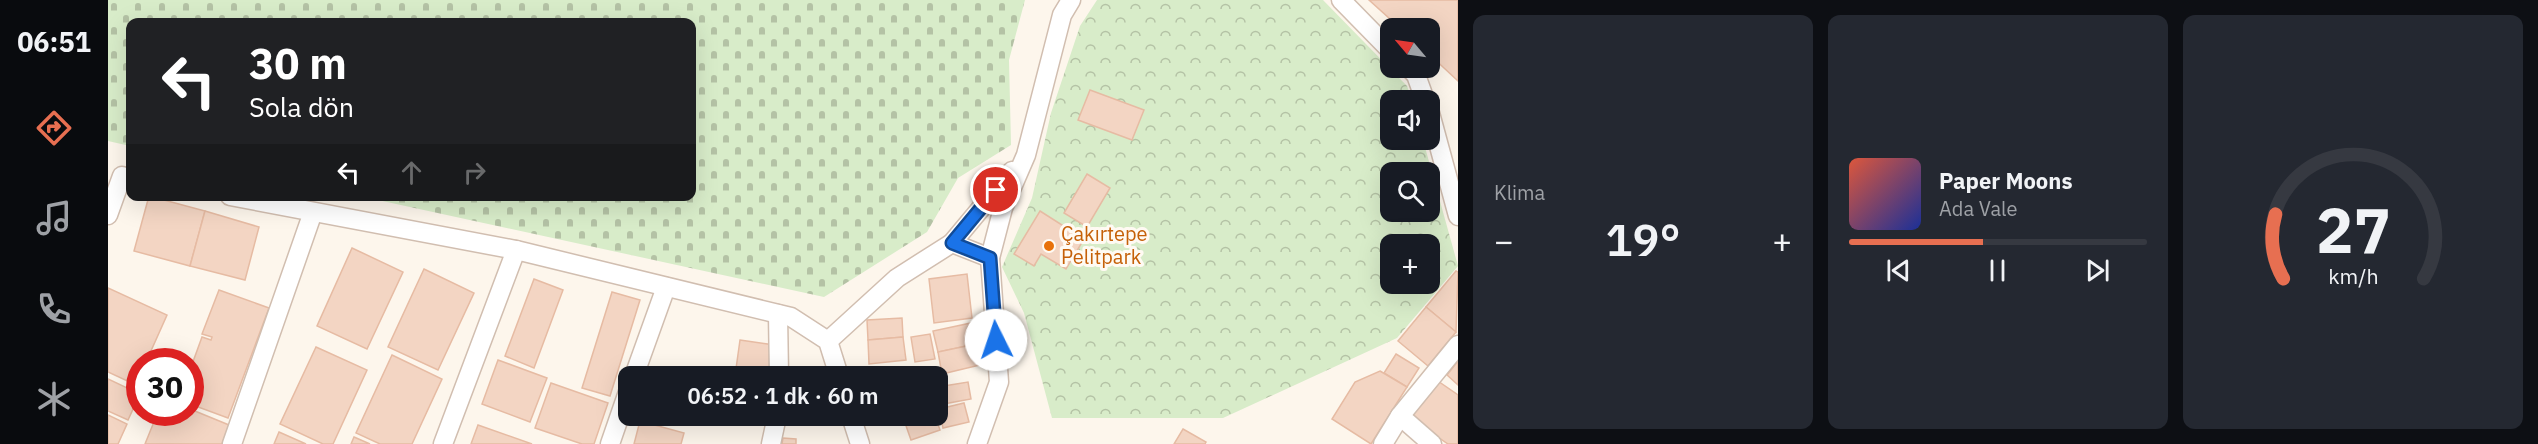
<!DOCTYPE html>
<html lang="tr">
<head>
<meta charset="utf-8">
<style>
  :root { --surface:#171b24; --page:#242831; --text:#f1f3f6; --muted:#9ea1a6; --line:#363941; --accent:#e76f51 }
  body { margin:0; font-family:"IBM Plex Sans",sans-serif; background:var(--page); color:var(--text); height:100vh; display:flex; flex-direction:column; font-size:22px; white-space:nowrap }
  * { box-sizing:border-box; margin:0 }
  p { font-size:20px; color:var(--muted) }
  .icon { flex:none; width:33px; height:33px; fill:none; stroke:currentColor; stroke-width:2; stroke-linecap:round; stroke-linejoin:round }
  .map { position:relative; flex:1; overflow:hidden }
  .drawer { display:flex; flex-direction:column; gap:15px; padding:15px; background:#0d0f14; width:1080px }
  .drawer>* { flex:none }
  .top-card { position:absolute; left:18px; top:18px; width:570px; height:183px; border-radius:12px; box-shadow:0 6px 24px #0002; background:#202124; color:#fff; overflow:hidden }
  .needle { width:39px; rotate:299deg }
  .tools { position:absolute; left:1272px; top:18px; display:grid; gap:12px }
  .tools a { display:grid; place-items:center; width:60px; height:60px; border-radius:12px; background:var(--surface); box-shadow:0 6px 24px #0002; font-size:30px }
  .speed { position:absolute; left:18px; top:348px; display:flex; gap:12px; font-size:30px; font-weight:700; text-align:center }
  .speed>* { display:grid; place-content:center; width:78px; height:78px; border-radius:50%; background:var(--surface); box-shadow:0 6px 24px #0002; line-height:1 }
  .speed .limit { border:9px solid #d22; background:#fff; color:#111 }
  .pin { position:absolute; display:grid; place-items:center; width:51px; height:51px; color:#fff; margin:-26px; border:3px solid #fff; border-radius:50%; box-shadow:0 2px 6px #0007 }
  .me { position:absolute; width:66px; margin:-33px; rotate:356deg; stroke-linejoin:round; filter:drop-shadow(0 0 4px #0008) }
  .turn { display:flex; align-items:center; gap:21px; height:126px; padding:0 24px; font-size:27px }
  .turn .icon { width:78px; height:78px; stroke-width:2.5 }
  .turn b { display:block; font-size:42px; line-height:51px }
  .lanes { display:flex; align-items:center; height:57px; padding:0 24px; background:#0003; justify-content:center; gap:30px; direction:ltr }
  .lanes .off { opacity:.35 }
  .big { font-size:45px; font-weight:600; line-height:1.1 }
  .drawer .widget { flex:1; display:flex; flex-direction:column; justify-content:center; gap:9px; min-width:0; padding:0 21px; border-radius:12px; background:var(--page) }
  .drawer .dial { align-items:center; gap:0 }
  .dial svg { height:156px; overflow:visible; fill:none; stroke:var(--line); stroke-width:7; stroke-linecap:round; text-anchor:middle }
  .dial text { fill:var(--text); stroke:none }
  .song { display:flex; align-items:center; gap:18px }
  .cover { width:72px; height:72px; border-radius:9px; background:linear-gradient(135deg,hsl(10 70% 55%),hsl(230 70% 35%)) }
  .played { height:6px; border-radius:3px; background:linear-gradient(90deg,var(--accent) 45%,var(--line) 45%) }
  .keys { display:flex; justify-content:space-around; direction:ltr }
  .heat { display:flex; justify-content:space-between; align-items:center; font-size:33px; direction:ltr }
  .drawer .tiles { flex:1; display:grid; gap:15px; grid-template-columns:repeat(3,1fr) }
  .trip { position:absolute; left:510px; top:366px; width:330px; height:60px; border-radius:12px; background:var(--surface); box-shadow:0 6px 24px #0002; font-weight:600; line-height:60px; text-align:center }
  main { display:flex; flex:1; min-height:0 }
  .tab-bar { display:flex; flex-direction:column; width:108px; justify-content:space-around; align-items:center; background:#090b0e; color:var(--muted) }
  .tab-bar .icon { width:42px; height:42px }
  .tab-bar .active { color:var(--accent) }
  .tab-bar b { font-size:27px; color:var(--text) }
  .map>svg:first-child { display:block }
  .forest { fill:url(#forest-crowns); fill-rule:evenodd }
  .cemetery { fill:url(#cemetery-stones) }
  .building { fill:#f3d5c3; stroke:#e6bba3; stroke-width:1.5 }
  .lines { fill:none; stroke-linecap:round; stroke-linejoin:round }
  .street-casing { stroke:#d1beb0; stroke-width:21 }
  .street { stroke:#fff; stroke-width:18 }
  .route-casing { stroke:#114b97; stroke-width:15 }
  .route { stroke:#1a73e8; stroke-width:10 }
  .food-dot { fill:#e8710a; stroke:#fffaf3; stroke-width:2 }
  .labels { text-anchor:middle; stroke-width:6; stroke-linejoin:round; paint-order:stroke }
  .food-label { font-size:20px; fill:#c56008; stroke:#fffaf3; text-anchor:start }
</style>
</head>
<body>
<main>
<nav class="tab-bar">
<b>06:51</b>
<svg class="icon active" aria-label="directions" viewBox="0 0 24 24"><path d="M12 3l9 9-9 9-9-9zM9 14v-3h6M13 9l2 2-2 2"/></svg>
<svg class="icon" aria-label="music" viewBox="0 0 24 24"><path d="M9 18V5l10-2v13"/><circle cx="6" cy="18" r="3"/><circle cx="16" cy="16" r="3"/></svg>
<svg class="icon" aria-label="phone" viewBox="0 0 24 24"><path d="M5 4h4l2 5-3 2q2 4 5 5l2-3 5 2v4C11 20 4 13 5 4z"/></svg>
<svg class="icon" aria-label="climate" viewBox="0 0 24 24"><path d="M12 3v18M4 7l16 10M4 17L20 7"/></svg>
</nav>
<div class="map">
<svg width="1350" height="444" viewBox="0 0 1350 444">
  <defs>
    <pattern id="forest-crowns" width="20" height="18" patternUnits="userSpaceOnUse" patternTransform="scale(1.5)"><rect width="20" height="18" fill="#d8ecc9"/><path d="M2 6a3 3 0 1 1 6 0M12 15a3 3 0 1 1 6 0" fill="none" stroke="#b4c2a5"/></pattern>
    <pattern id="cemetery-stones" width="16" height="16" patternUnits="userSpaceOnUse" patternTransform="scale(1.5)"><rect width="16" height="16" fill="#d8ecc9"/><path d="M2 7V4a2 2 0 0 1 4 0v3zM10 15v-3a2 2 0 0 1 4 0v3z" fill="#b4c2a5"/></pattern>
  </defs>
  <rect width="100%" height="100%" fill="#fdf6ec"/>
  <!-- forest -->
  <path class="forest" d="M989,0H1215L1299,86L1304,100H1282V140H1315L1350,266L1289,338L1115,418H944L916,313L894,267L924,198L943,113L972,26ZM1282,172H1322V212H1282ZM1282,244H1322V284H1282Z"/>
  <!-- cemetery -->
  <path class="cemetery" d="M0,0H917L901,60L903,145L850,178L819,232L716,297L256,197L584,196V22H22V146L0,141Z"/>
  <!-- building -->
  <g class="building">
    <path d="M1261,0H1350V81L1322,55V28H1292Z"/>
    <path d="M982,90L1036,110L1024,140L970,120Z"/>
    <path d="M979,174L1002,188L979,227L956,213Z"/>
    <path d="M41,196L97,211L82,266L26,251Z"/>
    <path d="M97,211L151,227L137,280L82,266Z"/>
    <path d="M932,211L976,239L958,269L933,254L926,266L906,254Z"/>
    <path d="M244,248L295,272L259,349L209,326Z"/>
    <path d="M316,269L366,293L330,370L280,347Z"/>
    <path d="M1348,271L1350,272L1348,332L1318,307Z"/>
    <path d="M859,274L864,318L826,323L821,279Z"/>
    <path d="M426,279L455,290L426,368L397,356Z"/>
    <path d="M0,288L59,315L38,362H32V377L28,385L0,372Z"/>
    <path d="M111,290L161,308L120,418L82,404V370L94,337L103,340L104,337L94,334Z"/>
    <path d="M504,292L532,300L502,396L474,388Z"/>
    <path d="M1318,307L1348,332L1320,366L1290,341Z"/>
    <path d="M794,318L795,337L760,340L759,320Z"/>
    <path d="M863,323L868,344L830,352L825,331Z"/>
    <path d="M822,334L827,359L807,362L803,337Z"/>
    <path d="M795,337L798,360L761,364L760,340Z"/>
    <path d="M632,340L667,345L663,376H627Z"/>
    <path d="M868,344L872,365L834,374L830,352Z"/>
    <path d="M208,347L259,370L225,444H215L172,424Z"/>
    <path d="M1288,354L1311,368L1299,387L1276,373Z"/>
    <path d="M284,355L334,379L304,444H272L248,433Z"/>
    <path d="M390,360L439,378L422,422L374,404Z"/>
    <path d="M1350,361V385L1339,375Z"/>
    <path d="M804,370V376H763Z"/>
    <path d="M1272,371L1299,387L1263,444L1224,419L1247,382Z"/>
    <path d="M0,379L32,394L20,420L0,411Z"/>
    <path d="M1327,379L1350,395V444H1340L1298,415Z"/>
    <path d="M860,382L863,399L830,405V387Z"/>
    <path d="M443,383L500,403L486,444H474L427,428Z"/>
    <path d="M856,403L861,422L835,428L831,409Z"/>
    <path d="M82,409L121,425L114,444H37L50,412H82Z"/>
    <path d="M0,415L19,424L10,444H0Z"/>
    <path d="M810,416H827L832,430L803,440L796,420Z"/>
    <path d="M532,421L576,433L573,444H526Z"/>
    <path d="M370,425L424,444H363Z"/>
    <path d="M1075,429L1098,442L1097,444H1066Z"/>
    <path d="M171,432L198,444H166Z"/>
    <path d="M246,437L262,444H243Z"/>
    <path d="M675,438L688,439V444H674Z"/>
  </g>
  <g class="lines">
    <defs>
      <g id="street">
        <path d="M1233,0L1282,50"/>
        <path d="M1301,68L1308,75L1317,100"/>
        <path d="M1322,113L1350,216"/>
        <path d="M122,196L408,250L683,317L720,341L731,376"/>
        <path d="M0,215L14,176"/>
        <path d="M844,243L882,258"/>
        <path d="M670,314L671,376"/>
        <path d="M720,341L789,278L844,243L904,171"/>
        <path d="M526,376L558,287"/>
        <path d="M743,416L752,444"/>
        <path d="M1292,416L1324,444"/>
        <path d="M124,444L205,212"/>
        <path d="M335,444L408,250"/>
        <path d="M502,444L520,392"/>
        <path d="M663,444L669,416"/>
        <path d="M869,444L891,382L882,258L895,208L918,155L954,15L963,0"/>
        <path d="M1275,444L1292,416L1350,345"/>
      </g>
    </defs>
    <!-- street casing -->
    <use href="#street" class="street-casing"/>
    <!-- street -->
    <use href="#street" class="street"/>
  </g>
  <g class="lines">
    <defs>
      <path id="route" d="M888,340L882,258L844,243L888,190"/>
    </defs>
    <!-- route casing -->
    <use href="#route" class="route-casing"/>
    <!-- route -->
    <use href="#route" class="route"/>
  </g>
  <!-- markers -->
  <circle class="food-dot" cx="941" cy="246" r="6"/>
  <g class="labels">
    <!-- food labels -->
    <g class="food-label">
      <text x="953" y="241">Çakırtepe<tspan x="953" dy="23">Pelitpark</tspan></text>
    </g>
  </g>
</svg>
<div class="tools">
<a><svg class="needle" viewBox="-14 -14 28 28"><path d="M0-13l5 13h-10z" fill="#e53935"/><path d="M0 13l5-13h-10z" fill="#9ea1a6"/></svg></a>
<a><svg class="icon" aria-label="sound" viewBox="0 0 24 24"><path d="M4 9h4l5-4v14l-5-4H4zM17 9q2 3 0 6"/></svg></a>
<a><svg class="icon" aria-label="search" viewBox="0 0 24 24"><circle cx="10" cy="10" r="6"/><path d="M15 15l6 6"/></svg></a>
<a>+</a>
</div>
<div class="speed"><div class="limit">30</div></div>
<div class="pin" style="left:888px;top:190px;background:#d93025"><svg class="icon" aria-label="arrive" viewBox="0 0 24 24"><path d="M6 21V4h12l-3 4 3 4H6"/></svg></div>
<svg class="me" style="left:888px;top:340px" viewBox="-20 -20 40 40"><circle r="19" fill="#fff"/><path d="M0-13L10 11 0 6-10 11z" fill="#1a73e8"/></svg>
<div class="trip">06:52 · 1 dk · 60 m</div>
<div class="top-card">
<div class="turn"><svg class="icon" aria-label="left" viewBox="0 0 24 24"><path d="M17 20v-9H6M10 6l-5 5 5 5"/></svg><div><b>30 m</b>Sola dön</div></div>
<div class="lanes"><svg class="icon" aria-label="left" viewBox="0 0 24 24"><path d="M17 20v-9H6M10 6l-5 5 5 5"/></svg><svg class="icon off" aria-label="ahead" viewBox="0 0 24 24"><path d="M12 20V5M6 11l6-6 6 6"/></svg><svg class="icon off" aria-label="right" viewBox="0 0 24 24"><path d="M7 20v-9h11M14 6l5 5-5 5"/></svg></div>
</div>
</div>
<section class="drawer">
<div class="tiles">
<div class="widget"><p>Klima</p>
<div class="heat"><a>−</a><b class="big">19°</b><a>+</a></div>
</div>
<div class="widget">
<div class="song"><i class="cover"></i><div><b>Paper Moons</b><p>Ada Vale</p></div></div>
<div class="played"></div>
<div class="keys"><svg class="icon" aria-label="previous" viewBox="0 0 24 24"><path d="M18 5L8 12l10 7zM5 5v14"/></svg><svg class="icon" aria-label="pause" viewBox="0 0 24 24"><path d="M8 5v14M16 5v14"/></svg><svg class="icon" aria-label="next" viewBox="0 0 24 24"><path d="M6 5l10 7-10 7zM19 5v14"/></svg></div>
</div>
<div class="widget dial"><svg viewBox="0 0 100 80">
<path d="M14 69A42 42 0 1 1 86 69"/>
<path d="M14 69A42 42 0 0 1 10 36" stroke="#e76f51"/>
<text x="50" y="56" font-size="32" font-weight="700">27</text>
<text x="50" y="72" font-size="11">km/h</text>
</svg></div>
</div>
</section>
</main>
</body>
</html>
